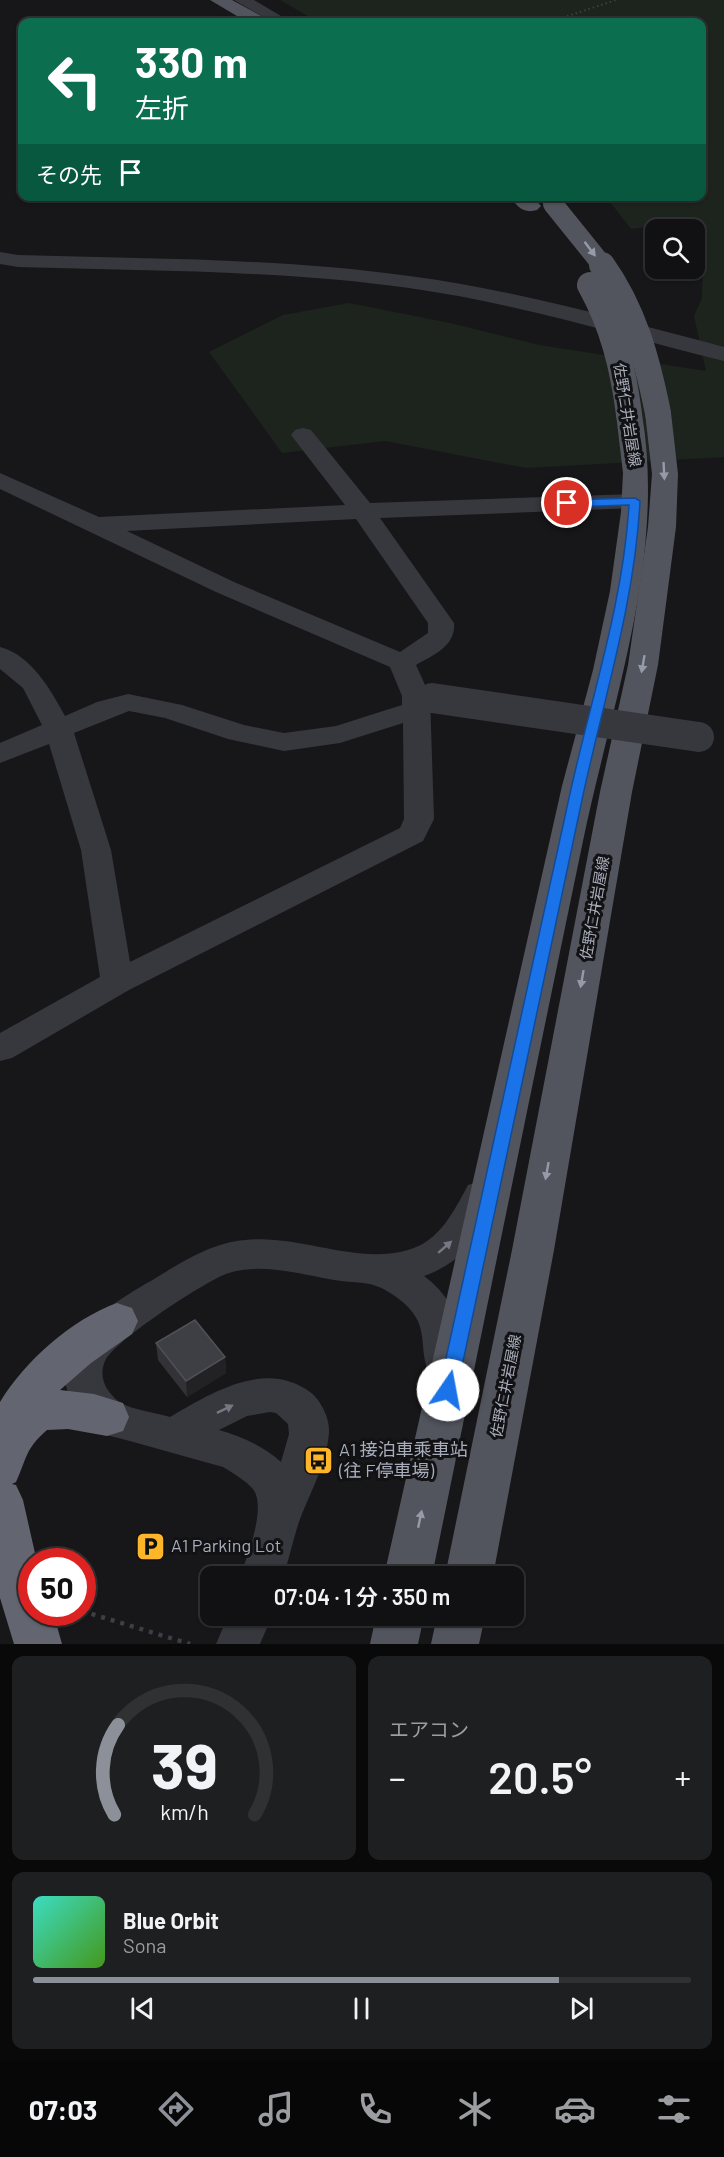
<!DOCTYPE html>
<html lang="ja">
<head>
<meta charset="utf-8">
<style>
  :root { --surface:#111113; --page:#1e1f21; --text:#f1f3f6; --muted:#9c9da0; --line:#303133; --accent:#8c9099 }
  body { margin:0; font-family:Barlow,"Noto Sans JP",sans-serif; background:var(--page); color:var(--text); height:100vh; display:flex; flex-direction:column; font-size:22px; white-space:nowrap }
  * { box-sizing:border-box; margin:0 }
  p { font-size:20px; color:var(--muted) }
  .icon { flex:none; width:33px; height:33px; fill:none; stroke:currentColor; stroke-width:2; stroke-linecap:round; stroke-linejoin:round }
  .map { position:relative; height:1644px; overflow:hidden }
  .details { display:flex; flex-direction:column; gap:12px; padding:12px; background:#09090a; flex:1 }
  .details>* { flex:none }
  .guide { position:absolute; left:18px; top:18px; width:688px; height:183px; border-radius:12px; box-shadow:0 2px 4px #0004,0 0 0 2px var(--line); background:#0b6e4f; color:#fff; overflow:hidden }
  .fabs { position:absolute; left:645px; top:219px; display:grid; gap:12px }
  .fabs a { display:grid; place-items:center; width:60px; height:60px; border-radius:12px; background:var(--surface); box-shadow:0 2px 4px #0004,0 0 0 2px var(--line); font-size:30px }
  .speed { position:absolute; left:18px; top:1548px; display:flex; gap:12px; font-size:30px; font-weight:700; text-align:center }
  .speed>* { display:grid; place-content:center; width:78px; height:78px; border-radius:50%; background:var(--surface); box-shadow:0 2px 4px #0004,0 0 0 2px var(--line); line-height:1 }
  .speed .limit { border:9px solid #d22; background:#fff; color:#111 }
  .pin { position:absolute; display:grid; place-items:center; width:51px; height:51px; color:#fff; margin:-26px; border:3px solid #fff; border-radius:50%; box-shadow:0 2px 6px #0007 }
  .me { position:absolute; width:66px; margin:-33px; rotate:12deg; stroke-linejoin:round; filter:drop-shadow(0 0 4px #0008) }
  .turn { display:flex; align-items:center; gap:21px; height:126px; padding:0 18px; font-size:27px }
  .turn .icon { width:78px; height:78px; stroke-width:2.5 }
  .turn b { display:block; font-size:42px; line-height:51px }
  .then { display:flex; align-items:center; height:57px; padding:0 18px; background:#0003; gap:12px; font-size:22px }
  .big { font-size:45px; font-weight:600; line-height:1.1 }
  .details .tile { flex:1; display:flex; flex-direction:column; justify-content:center; gap:9px; min-width:0; padding:0 21px; border-radius:12px; background:var(--page) }
  .details .dial { align-items:center; gap:0 }
  .dial svg { height:156px; overflow:visible; fill:none; stroke:var(--line); stroke-width:7; stroke-linecap:round; text-anchor:middle }
  .dial text { fill:var(--text); stroke:none }
  .song { display:flex; align-items:center; gap:18px }
  .cover { width:72px; height:72px; border-radius:9px; background:linear-gradient(135deg,hsl(170 70% 55%),hsl(100 70% 35%)) }
  .played { height:6px; border-radius:3px; background:linear-gradient(90deg,var(--accent) 80%,var(--line) 80%) }
  .keys { display:flex; justify-content:space-around; direction:ltr }
  .heat { display:flex; justify-content:space-between; align-items:center; font-size:33px; direction:ltr }
  .details .tiles { flex:1; display:grid; gap:12px; grid-template-columns:1fr 1fr }
  .tile:last-child { grid-column:span 2 }
  .trip { position:absolute; left:200px; top:1566px; width:324px; height:60px; border-radius:12px; background:var(--surface); box-shadow:0 2px 4px #0004,0 0 0 2px var(--line); font-weight:600; line-height:60px; text-align:center }
  .tabs { display:flex; height:96px; justify-content:space-around; align-items:center; background:#070708; color:var(--muted) }
  .tabs .icon { width:42px; height:42px }
  .tabs .current { color:var(--accent) }
  .tabs b { font-size:27px; color:var(--text) }
  .map>svg:first-child { display:block }
  .green { fill:#1c241d }
  .lines { fill:none; stroke-linecap:round; stroke-linejoin:round }
  .path-far1 { stroke:#3d3f45; stroke-width:2; stroke-dasharray:1.5 3; stroke-linecap:butt }
  .path { stroke:#3d3f45; stroke-width:4.5; stroke-dasharray:4 6; stroke-linecap:butt }
  .minor { fill:#37383e; fill-rule:evenodd }
  .major { fill:#53555e; fill-rule:evenodd }
  .highway { fill:#636670; fill-rule:evenodd }
  .minor-bridge { stroke:#37383e; stroke-width:30 }
  .major-bridge-far1 { stroke:#53555e; stroke-width:20 }
  .major-bridge { stroke:#53555e; stroke-width:26 }
  .wall { fill:#323237 }
  .shaded-wall { fill:#222225 }
  .building { fill:#3e3f45; stroke:#4f5157; stroke-width:1.5 }
  .oneway { fill:#969ba8 }
  .oneway2 { fill:#757882 }
  .route { fill:#1a73e8; stroke:#114b97; stroke-width:1.5 }
  .labels { text-anchor:middle; stroke-width:6; stroke-linejoin:round; paint-order:stroke }
  .street-label { font-size:15px; fill:#a7adba; stroke:#121214 }
  .near-poi-label { font-size:18px; fill:#a7adba; stroke:#121214; text-anchor:start }
</style>
</head>
<body>
<div class="map">
<svg width="724" height="1644" viewBox="0 0 724 1644">
  <rect width="100%" height="100%" fill="#171719"/>
  <!-- green -->
  <path class="green" d="M280,0H724V457L526,468L385,441L282,453L209,352L283,315L349,303L450,323L539,345L706,371L694,316L702,298L703,249L695,236L694,230L690,229L685,222L631,229L606,197L702,196V22H318Z"/>
  <g class="lines">
    <!-- path-far1 -->
    <path class="path-far1" d="M550,22L616,0"/>
    <!-- path -->
    <path class="path" d="M82,1611L190,1644"/>
    <!-- minor -->
    <g class="minor">
      <path d="M234,0H254L291,22H272Z"/>
      <path d="M0,252L18,255C148,259 280,258 409,276C516,290 620,320 724,347V361C619,335 516,303 409,288C280,270 148,271 18,267L0,264Z"/>
      <path d="M303,428L311,430L370,503L635,494L644,496L647,501L644,506L635,508L380,518L454,623C456,646 434,655 416,665L430,696L434,819L423,841L129,990L12,1058L0,1061V1033L100,977L81,850L49,744L0,763V743L42,725L23,688L0,669V647C31,655 51,690 65,716L97,702L128,694L182,705L244,725L284,733L336,726L402,705V696L390,667L216,592L0,489V473L99,517L345,505L291,435L295,430ZM356,519L428,623V633L400,652L234,582L127,531ZM129,711L165,718L228,739L284,751L340,743L403,723L404,819L400,828L130,962L111,850L74,733Z"/>
      <path d="M481,1181L494,1185L499,1195C486,1232 462,1263 424,1276C453,1297 475,1340 458,1375L444,1380L430,1375C417,1349 431,1328 405,1304C396,1296 383,1287 370,1284C359,1282 346,1282 334,1280C300,1274 259,1262 226,1274C204,1282 114,1341 105,1361C98,1377 106,1391 118,1401C127,1409 158,1413 170,1417C211,1393 265,1359 310,1392C321,1400 330,1419 329,1432C327,1466 307,1497 297,1528C292,1544 289,1560 283,1576H240C247,1557 267,1507 253,1489C245,1480 233,1473 223,1467C190,1458 159,1449 126,1440C116,1437 100,1435 92,1428C81,1420 73,1407 69,1395C46,1340 115,1302 154,1279C184,1261 211,1243 245,1240C300,1234 355,1265 408,1250C440,1241 454,1211 468,1185ZM270,1412L276,1413L288,1424L289,1434L281,1462C263,1446 243,1437 219,1430L247,1416Z"/>
      <path d="M228,1616H272L260,1644H216Z"/>
    </g>
    <!-- major -->
    <g class="major">
      <path d="M210,0H232L265,18L268,22H247Z"/>
      <path d="M510,196H532L541,206L537,210C524,214 517,207 510,196Z"/>
      <path d="M658,405L667,408L671,413L678,474L676,527L658,665L632,792L554,1250L493,1576H445L512,1250L600,792L628,665L648,527L652,474L645,413L649,408Z"/>
      <path d="M629,406L638,409L642,414C666,558 612,701 583,841C532,1086 482,1331 432,1576H384L562,786L593,670L610,591L621,512L623,473L616,414L620,409Z"/>
      <path d="M376,1616H424L418,1644H370Z"/>
      <path d="M437,1616H485L479,1644H431Z"/>
    </g>
    <!-- highway -->
    <path class="highway" d="M117,1303L132,1308L138,1321L132,1334L91,1363L60,1390L94,1394L123,1403L129,1417L123,1431L107,1436L68,1429L47,1430C25,1449 27,1458 16,1482L12,1484L16,1485L23,1500L37,1562H32V1612H53L62,1644H14L0,1598V1402C24,1362 72,1319 117,1303Z"/>
    <!-- minor-bridge -->
    <path class="minor-bridge" d="M432,698L699,737"/>
    <!-- major-bridge-far1 -->
    <path class="major-bridge-far1" d="M553,204L603,266"/>
    <!-- major-bridge -->
    <g class="major-bridge">
      <path d="M602,265C634,310 647,359 658,413"/>
      <path d="M590,285C613,326 623,368 629,414"/>
    </g>
  </g>
  <!-- wall -->
  <path class="wall" d="M156,1343L225,1357L226,1373L187,1397L158,1360Z"/>
  <!-- shaded-wall -->
  <path class="shaded-wall" d="M225,1357L226,1373L187,1397L186,1381Z"/>
  <!-- building -->
  <path class="building" d="M195,1320L225,1357L186,1381L156,1343Z"/>
  <!-- one-way arrows -->
  <defs><path id="oneway-solid" d="M-6-.8H1V-3.2L6.5 0L1 3.2V.8H-6Z" transform="scale(1.5)"/></defs>
  <g class="oneway">
    <use href="#oneway-solid" transform="translate(590 249) rotate(53)"/>
    <use href="#oneway-solid" transform="translate(664 471) rotate(87)"/>
    <use href="#oneway-solid" transform="translate(643 664) rotate(100)"/>
    <use href="#oneway-solid" transform="translate(582 979) rotate(100)"/>
    <use href="#oneway-solid" transform="translate(547 1171) rotate(100)"/>
    <use href="#oneway-solid" transform="translate(420 1519) rotate(-78)"/>
  </g>
  <g class="oneway2">
    <use href="#oneway-solid" transform="translate(445 1247) rotate(-41)"/>
    <use href="#oneway-solid" transform="translate(225 1409) rotate(-26)"/>
  </g>
  <!-- route -->
  <path class="route" d="M635,498L640,501C635,603 603,701 582,800C540,997 499,1193 457,1390L454,1395L448,1398L441,1395L439,1390C482,1193 525,996 569,798C590,701 623,605 629,505L567,507L561,503L567,500Z"/>
  <!-- icons -->
  <defs>
    <symbol id="bus-square" viewBox="-11 -11 22 22"><rect x="-9" y="-9" width="18" height="18" rx="4" fill="#ffb528" stroke="#121214"/><path d="M-5-6H5V4H4V6H2V4H-2V6H-4V4H-5ZM-3.5-4V0h7V-4ZM-3.5 1.2v1.5H-2V1.2ZM2 1.2v1.5H3.5V1.2Z" fill="#111"/></symbol>
    <symbol id="parking-square" viewBox="-11 -11 22 22"><rect x="-9" y="-9" width="18" height="18" rx="4" fill="#ffb528" stroke="#121214"/><path d="M-3.5-5.5H1a3.5 3.5 0 0 1 0 7H-1V5.5H-3.5ZM-1-3.4V-.6H.8a1.4 1.4 0 0 0 0-2.8Z" fill="#111"/></symbol>
  </defs>
  <g fill-rule="evenodd">
    <use href="#bus-square" x="302" y="1444" width="33" height="33"/>
    <use href="#parking-square" x="134" y="1530" width="33" height="33"/>
  </g>
  <g class="labels">
    <!-- street labels -->
    <g class="street-label">
      <text transform="translate(627 415) rotate(81)" y="5">佐野仁井岩屋線</text>
      <text transform="translate(595 908) rotate(-80)" y="5">佐野仁井岩屋線</text>
      <text transform="translate(506 1386) rotate(-79)" y="5">佐野仁井岩屋線</text>
    </g>
    <!-- near-poi labels -->
    <g class="near-poi-label">
      <text x="339" y="1456">A1 接泊車乘車站<tspan x="339" dy="21">(往 F停車場)</tspan></text>
      <text x="171" y="1552">A1 Parking Lot</text>
    </g>
  </g>
</svg>
<div class="fabs">
<a><svg class="icon" aria-label="search" viewBox="0 0 24 24"><circle cx="10" cy="10" r="6"/><path d="M15 15l6 6"/></svg></a>
</div>
<div class="speed"><div class="limit">50</div></div>
<div class="pin" style="left:567px;top:503px;background:#d93025"><svg class="icon" aria-label="arrive" viewBox="0 0 24 24"><path d="M6 21V4h12l-3 4 3 4H6"/></svg></div>
<svg class="me" style="left:448px;top:1390px" viewBox="-20 -20 40 40"><circle r="19" fill="#fff"/><path d="M0-13L10 11 0 6-10 11z" fill="#1a73e8"/></svg>
<div class="trip">07:04 · 1 分 · 350 m</div>
<div class="guide">
<div class="turn"><svg class="icon" aria-label="left" viewBox="0 0 24 24"><path d="M17 20v-9H6M10 6l-5 5 5 5"/></svg><div><b>330 m</b>左折</div></div>
<div class="then">その先<svg class="icon" aria-label="arrive" viewBox="0 0 24 24"><path d="M6 21V4h12l-3 4 3 4H6"/></svg></div>
</div>
</div>
<section class="details">
<div class="tiles">
<div class="tile dial"><svg viewBox="0 0 100 80">
<path d="M14 69A42 42 0 1 1 86 69"/>
<path d="M14 69A42 42 0 0 1 16 23" stroke="#8c9099"/>
<text x="50" y="56" font-size="32" font-weight="700">39</text>
<text x="50" y="72" font-size="11">km/h</text>
</svg></div>
<div class="tile"><p>エアコン</p>
<div class="heat"><a>−</a><b class="big">20.5°</b><a>+</a></div>
</div>
<div class="tile">
<div class="song"><i class="cover"></i><div><b>Blue Orbit</b><p>Sona</p></div></div>
<div class="played"></div>
<div class="keys"><svg class="icon" aria-label="previous" viewBox="0 0 24 24"><path d="M18 5L8 12l10 7zM5 5v14"/></svg><svg class="icon" aria-label="pause" viewBox="0 0 24 24"><path d="M8 5v14M16 5v14"/></svg><svg class="icon" aria-label="next" viewBox="0 0 24 24"><path d="M6 5l10 7-10 7zM19 5v14"/></svg></div>
</div>
</div>
</section>
<nav class="tabs">
<b>07:03</b>
<svg class="icon current" aria-label="directions" viewBox="0 0 24 24"><path d="M12 3l9 9-9 9-9-9zM9 14v-3h6M13 9l2 2-2 2"/></svg>
<svg class="icon" aria-label="music" viewBox="0 0 24 24"><path d="M9 18V5l10-2v13"/><circle cx="6" cy="18" r="3"/><circle cx="16" cy="16" r="3"/></svg>
<svg class="icon" aria-label="phone" viewBox="0 0 24 24"><path d="M5 4h4l2 5-3 2q2 4 5 5l2-3 5 2v4C11 20 4 13 5 4z"/></svg>
<svg class="icon" aria-label="climate" viewBox="0 0 24 24"><path d="M12 3v18M4 7l16 10M4 17L20 7"/></svg>
<svg class="icon" aria-label="car" viewBox="0 0 24 24"><path d="M5 17H2v-5l4-1 3-4h7l3 4 3 1v5h-3M9 17h6M6 11h13"/><circle cx="7" cy="17" r="2"/><circle cx="17" cy="17" r="2"/></svg>
<svg class="icon" aria-label="filters" viewBox="0 0 24 24"><path d="M4 7h16M4 17h16"/><circle cx="9" cy="7" r="2"/><circle cx="15" cy="17" r="2"/></svg>
</nav>
</body>
</html>
